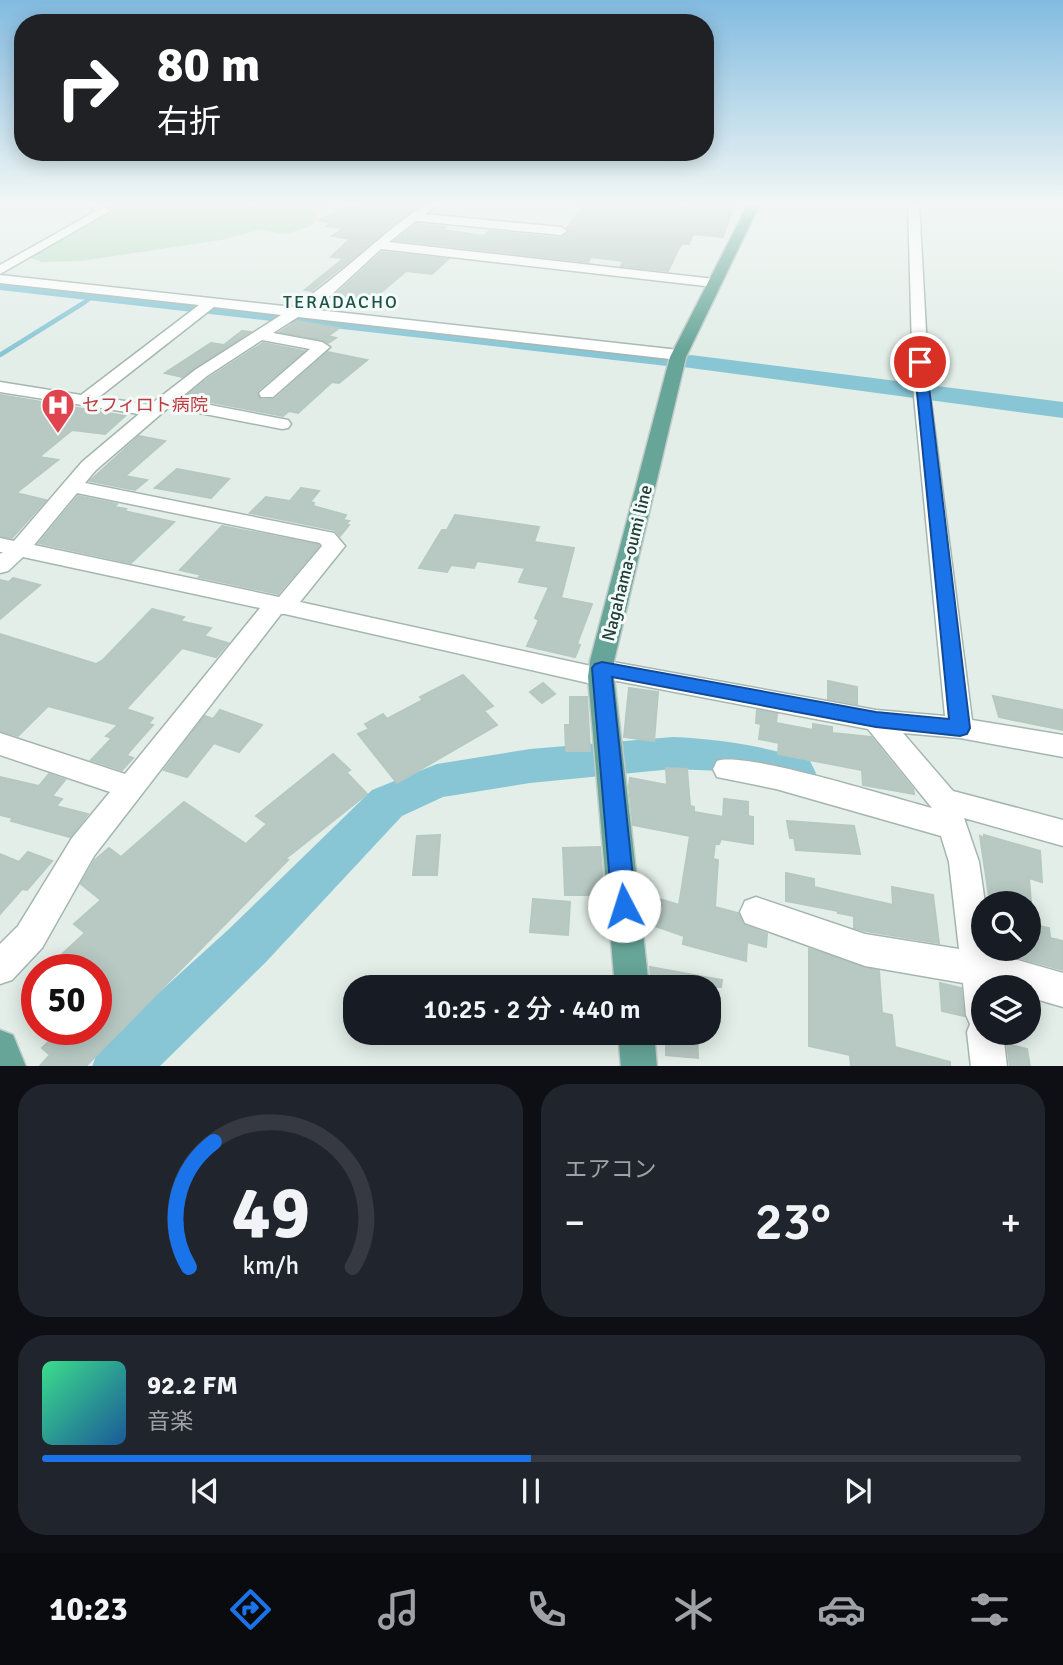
<!DOCTYPE html>
<html lang="ja">
<head>
<meta charset="utf-8">
<style>
  :root { --surface:#171b24; --page:#20242c; --text:#f1f3f6; --muted:#9ea1a6; --line:#363941; --accent:#1a73e8 }
  body { margin:0; font-family:Signika,"Noto Sans JP",sans-serif; background:var(--page); color:var(--text); height:100vh; display:flex; flex-direction:column; font-size:26px; white-space:nowrap }
  * { box-sizing:border-box; margin:0 }
  p { font-size:23px; color:var(--muted) }
  .icon { flex:none; width:38px; height:38px; fill:none; stroke:currentColor; stroke-width:2; stroke-linecap:round; stroke-linejoin:round }
  .map { position:relative; height:1066px; overflow:hidden }
  .sheet { display:flex; flex-direction:column; gap:18px; padding:18px; background:#0d0f14; flex:1 }
  .sheet>* { flex:none }
  .guide { position:absolute; left:14px; top:14px; width:700px; height:147px; border-radius:28px; box-shadow:0 4px 18px #0003; background:#202124; color:#fff; overflow:hidden }
  .buttons { position:absolute; left:971px; top:891px; display:grid; gap:14px }
  .buttons a { display:grid; place-items:center; width:70px; height:70px; border-radius:50%; background:var(--surface); box-shadow:0 4px 18px #0003; font-size:35px }
  .speed { position:absolute; left:21px; top:954px; display:flex; gap:14px; font-size:35px; font-weight:700; text-align:center }
  .speed>* { display:grid; place-content:center; width:91px; height:91px; border-radius:50%; background:var(--surface); box-shadow:0 4px 18px #0003; line-height:1 }
  .speed .limit { border:10px solid #d22; background:#fff; color:#111 }
  .pin { position:absolute; display:grid; place-items:center; width:60px; height:60px; color:#fff; margin:-30px; border:4px solid #fff; border-radius:50%; box-shadow:0 2px 7px #0007 }
  .me { position:absolute; width:77px; margin:-38px; rotate:355deg; stroke-linejoin:round; filter:drop-shadow(0 0 5px #0008) }
  .turn { display:flex; align-items:center; gap:24px; height:147px; padding:0 28px; font-size:32px }
  .turn .icon { width:91px; height:91px; stroke-width:2.5 }
  .turn b { display:block; font-size:49px; line-height:60px }
  .big { font-size:52px; font-weight:600; line-height:1.1 }
  .sheet .tile { flex:1; display:flex; flex-direction:column; justify-content:center; gap:10px; min-width:0; padding:0 24px; border-radius:28px; background:var(--page) }
  .sheet .dial { align-items:center; gap:0 }
  .dial svg { height:182px; overflow:visible; fill:none; stroke:var(--line); stroke-width:7; stroke-linecap:round; text-anchor:middle }
  .dial text { fill:var(--text); stroke:none }
  .song { display:flex; align-items:center; gap:21px }
  .cover { width:84px; height:84px; border-radius:10px; background:linear-gradient(135deg,hsl(150 70% 55%),hsl(210 70% 35%)) }
  .played { height:7px; border-radius:4px; background:linear-gradient(90deg,var(--accent) 50%,var(--line) 50%) }
  .keys { display:flex; justify-content:space-around; direction:ltr }
  .heat { display:flex; justify-content:space-between; align-items:center; font-size:38px; direction:ltr }
  .sheet .tiles { flex:1; display:grid; gap:18px; grid-template-columns:1fr 1fr }
  .tile:last-child { grid-column:span 2 }
  .trip { position:absolute; left:343px; top:975px; width:378px; height:70px; border-radius:28px; background:var(--surface); box-shadow:0 4px 18px #0003; font-weight:600; line-height:70px; text-align:center }
  .menu { display:flex; height:112px; justify-content:space-around; align-items:center; background:#090b0e; color:var(--muted) }
  .menu .icon { width:49px; height:49px }
  .menu .current { color:var(--accent) }
  .menu b { font-size:32px; color:var(--text) }
  .map>svg:first-child { display:block }
  .green { fill:#bbe0c7 }
  .lines { fill:none; stroke-linecap:round; stroke-linejoin:round }
  .stream-far1 { stroke:#89c6d5; stroke-width:3.5 }
  .stream { stroke:#89c6d5; stroke-width:4.5 }
  .river { fill:#89c6d5; fill-rule:evenodd }
  .building { fill:#b8c9c3; stroke:#b5c8c1; stroke-width:2 }
  .minor-casing { stroke:#a5b6b1; stroke-width:3 }
  .major-casing { stroke:#c1cac8; stroke-width:3 }
  .minor { fill:#fff; fill-rule:evenodd }
  .major { fill:#66a598; fill-rule:evenodd }
  .route { fill:#1a73e8; stroke:#114b97; stroke-width:2 }
  .labels { text-anchor:middle; stroke-width:6; stroke-linejoin:round; paint-order:stroke }
  .far-quarter-label { font-size:18px; letter-spacing:2px; fill:#1d5348; stroke:#f4faf7 }
  .health-label { font-size:18px; fill:#be3a42; stroke:#f4faf7; text-anchor:start }
  .street-label { font-size:18px; fill:#224039; stroke:#f4faf7 }
</style>
</head>
<body>
<div class="map">
<svg width="1063" height="1067" viewBox="0 0 1063 1067">
  <rect width="100%" height="100%" fill="#e3eee9"/>
  <!-- green -->
  <path class="green" d="M97,202H354L316,210L317,218L311,226L286,234L259,230L221,240L81,261L42,262L28,257L110,213Z"/>
  <g class="lines">
    <!-- stream-far1 -->
    <path class="stream-far1" d="M82,304L96,295"/>
    <!-- stream -->
    <path class="stream" d="M0,355L85,302"/>
    <!-- river -->
    <g class="river">
      <path d="M0,278L667,352L675,354L679,359L675,364L667,366L0,290Z"/>
      <path d="M691,355L1063,402V418L683,367L679,362L683,357Z"/>
      <path d="M673,737C720,739 765,746 810,761L816,773L810,785L795,790L721,771L673,769L530,783L443,797L402,816L265,963L159,1067H92L99,1047L229,929L372,790L437,764L530,749Z"/>
    </g>
  </g>
  <!-- building -->
  <g class="building">
    <path d="M363,202L384,205H398L401,202L422,204L311,291L305,290L344,258L331,257L350,239L332,236L344,228L327,226L332,223L318,220Z"/>
    <path d="M589,202H644L687,206L689,202H735L723,237L693,234L689,244H681L668,271L621,266L624,261L591,257L588,262L396,240L417,224L446,227L443,230L484,236L489,231L561,238L568,233L567,228L581,208Z"/>
    <path d="M382,252L448,259L432,274L406,271L372,300L335,295Z"/>
    <path d="M297,321L339,328L328,336L336,338L328,343L280,332Z"/>
    <path d="M242,331L250,332L182,377L165,373L211,343L224,345Z"/>
    <path d="M263,343L304,351L257,391L261,400L275,399L328,352L367,360L339,383L332,382L298,413L289,411L283,416L185,397L209,378Z"/>
    <path d="M0,395L125,416L105,434L72,430L39,457L58,460L16,493L46,500L12,538L0,536Z"/>
    <path d="M139,436L165,441L125,476L147,480L135,490L90,481Z"/>
    <path d="M177,469L229,479L211,498L155,488Z"/>
    <path d="M301,488L319,491L310,502L314,503L313,506L346,515L343,520L349,521L346,524L349,525L340,536L335,530L250,513L266,497L290,501Z"/>
    <path d="M78,496L117,504L114,507L126,509L124,511L174,522L131,563L39,543Z"/>
    <path d="M455,515L539,527L534,542L574,548L561,598L592,604L577,644L580,645L575,657L527,646L539,620L535,618L549,587L519,582L525,568L477,561L474,568L451,565L447,572L419,568L442,530H447Z"/>
    <path d="M222,526L318,545L319,546L278,594L199,577L202,575L180,570Z"/>
    <path d="M13,578L40,585L0,619V580L9,582Z"/>
    <path d="M152,609L184,617L180,621L211,628L204,636L228,643L216,657L182,648L126,709L153,718L148,724L153,725L129,752L127,756L133,758L122,770L91,760L112,738L106,736L118,725L48,706L18,736L0,731V634L96,664L103,660Z"/>
    <path d="M463,675L493,706L484,711L497,725L397,783L358,734L369,729L365,724L383,714L387,719L423,700L420,697Z"/>
    <path d="M828,681L857,687V704L828,699Z"/>
    <path d="M543,683L555,694L542,703L530,692Z"/>
    <path d="M629,688L658,692L654,741L624,737Z"/>
    <path d="M993,696L1063,710V730L999,717Z"/>
    <path d="M570,697H587L590,751H566L565,725H570Z"/>
    <path d="M220,710L262,725L239,752L214,743L187,777L164,770L205,716L213,719Z"/>
    <path d="M757,710L777,714L776,723L813,730V724L832,727V733L871,737L913,789L914,794L863,785L862,770L778,754L779,743L759,739L761,724L756,723Z"/>
    <path d="M333,754L350,770L346,772L367,794L285,859L288,860L85,1067H39L50,1055L42,1048L62,1029H96V970H45L85,933L74,924L101,900L81,884L95,860L109,848L121,857L184,802L246,844L267,824L256,816Z"/>
    <path d="M666,768L687,769L690,806L694,807V812L723,817L724,799L748,802V816L753,817V844L721,839L719,844H715L713,859L718,860L715,907L738,913L744,925L767,934L766,947L747,942L746,961L683,944L684,936L644,922L649,903L651,904L653,897L679,905L690,836L633,825L629,786L630,778L667,785Z"/>
    <path d="M49,774L65,780L52,796L62,799L56,806L88,814L70,837L11,821L13,818L0,815V777L39,786Z"/>
    <path d="M787,821L854,826L860,854L796,850L794,838H790Z"/>
    <path d="M440,835L437,875H413L417,836Z"/>
    <path d="M984,835L1040,851L1042,882L1029,878L1031,903H990L980,836L984,838Z"/>
    <path d="M600,847L604,895H565L563,848Z"/>
    <path d="M28,852L52,861L27,890L22,889L0,914V854L19,862Z"/>
    <path d="M786,873L814,879V887L893,905L892,887L933,895L939,943L866,931L854,928V916L838,913V911L786,901Z"/>
    <path d="M533,899L570,902L568,935L530,932Z"/>
    <path d="M1029,924L1049,928L1050,938L1063,941V970L995,951V948H1029Z"/>
    <path d="M809,949L879,971L882,1013L892,1015L895,1047L950,1062V1067H851L850,1055L809,1046Z"/>
    <path d="M650,967L722,980L721,987H652Z"/>
    <path d="M940,983L961,988L964,1016L942,1011Z"/>
    <path d="M666,1032H697L698,1058L666,1055Z"/>
    <path d="M1007,1044L1027,1049L1030,1067H1010Z"/>
  </g>
  <g class="lines">
    <defs>
      <g id="minor">
        <path d="M85,202H97L110,211L0,274V265L96,211Z"/>
        <path d="M429,202H442L425,214L561,227L567,231L561,235L416,221L389,242L714,279L721,283L714,287L381,249L330,296L309,309L679,350L687,355L679,360L298,317L273,333L322,342L330,347L273,397H261L259,393L310,349L262,340L207,376L179,399L288,420L291,424L288,428L282,429L169,407L96,470L85,483L334,533L345,546L300,602L591,666L602,660L876,710L945,716L913,386L908,202H919L929,386L972,720L1063,735V757L960,738L903,733L953,791L1063,820V846L964,818L979,862L985,903L984,948H992L993,953L1063,973V1007L1029,997V987H984V1032H1003L1007,1067H971L967,1032L970,1024L966,1015L963,983L865,966L745,923L740,912L745,901L756,897L865,934L959,949L949,862L941,836L776,789L717,777L713,769L717,761C747,751 893,798 932,808L868,729L612,680L610,683L601,686L285,614H281L94,856L42,948L12,980L0,984V944L18,926L72,838L110,792L0,755V733L125,774L260,608L23,557L8,571L0,573V554L3,552H0V538L14,541L82,462L139,414L0,392V382L81,395L199,305L0,283V275L293,307C342,276 380,233 429,202ZM214,307L281,315L195,370L150,405L99,397ZM77,493L320,543L322,546L279,597L34,545Z"/>
      </g>
      <g id="major">
        <path d="M749,202H761L686,357L614,661V677L649,987H615L588,677L590,661L670,357Z"/>
        <path d="M0,1030L13,1035L26,1067H0Z"/>
        <path d="M618,1032H654L657,1067H621Z"/>
      </g>
    </defs>
    <!-- minor casing -->
    <use href="#minor" class="minor-casing"/>
    <!-- major casing -->
    <use href="#major" class="major-casing"/>
    <!-- minor -->
    <use href="#minor" class="minor"/>
    <!-- major -->
    <use href="#major" class="major"/>
  </g>
  <!-- sky -->
  <linearGradient id="sky" x2="0" y2="1"><stop stop-color="#82bbe0"/><stop offset="0.58" stop-color="#f2f7f5"/><stop offset="1" stop-color="#f2f7f5" stop-opacity="0"/></linearGradient>
  <rect width="1063" height="351" fill="url(#sky)"/>
  <!-- route -->
  <path class="route" d="M920,358L926,362L970,728L967,734L960,736L876,727L612,677L636,906L633,914L624,917L616,914L612,906L592,668L595,664L602,662L876,712L949,719L914,362Z"/>
  <!-- icons -->
  <defs>
    <symbol id="hospital-pin" viewBox="-11 -11 22 30"><path d="M0 17L-7.5 6A9.5 9.5 0 1 1 7.5 6Z" fill="#e0444e" stroke="#f4faf7"/><path d="M-5-5h3v3.5h4V-5h3V5h-3V1.5h-4V5h-3Z" fill="#fff"/></symbol>
  </defs>
  <g fill-rule="evenodd">
    <use href="#hospital-pin" x="39" y="386" width="38" height="52"/>
  </g>
  <g class="labels">
    <!-- far-quarter labels -->
    <g class="far-quarter-label">
      <text x="341" y="308">TERADACHO</text>
    </g>
    <!-- health labels -->
    <g class="health-label">
      <text x="82" y="411">セフィロト病院</text>
    </g>
    <!-- street labels -->
    <g class="street-label">
      <text transform="translate(627 563) rotate(-76)" y="6">Nagahama-oumi line</text>
    </g>
  </g>
</svg>
<div class="buttons">
<a><svg class="icon" aria-label="search" viewBox="0 0 24 24"><circle cx="10" cy="10" r="6"/><path d="M15 15l6 6"/></svg></a>
<a><svg class="icon" aria-label="layers" viewBox="0 0 24 24"><path d="M12 4l9 5-9 5-9-5zM3 14l9 5 9-5"/></svg></a>
</div>
<div class="speed"><div class="limit">50</div></div>
<div class="pin" style="left:920px;top:362px;background:#d93025"><svg class="icon" aria-label="arrive" viewBox="0 0 24 24"><path d="M6 21V4h12l-3 4 3 4H6"/></svg></div>
<svg class="me" style="left:624px;top:906px" viewBox="-20 -20 40 40"><circle r="19" fill="#fff"/><path d="M0-13L10 11 0 6-10 11z" fill="#1a73e8"/></svg>
<div class="trip">10:25 · 2 分 · 440 m</div>
<div class="guide">
<div class="turn"><svg class="icon" aria-label="right" viewBox="0 0 24 24"><path d="M7 20v-9h11M14 6l5 5-5 5"/></svg><div><b>80 m</b>右折</div></div>
</div>
</div>
<section class="sheet">
<div class="tiles">
<div class="tile dial"><svg viewBox="0 0 100 80">
<path d="M14 69A42 42 0 1 1 86 69"/>
<path d="M14 69A42 42 0 0 1 25 14" stroke="#1a73e8"/>
<text x="50" y="56" font-size="32" font-weight="700">49</text>
<text x="50" y="72" font-size="11">km/h</text>
</svg></div>
<div class="tile"><p>エアコン</p>
<div class="heat"><a>−</a><b class="big">23°</b><a>+</a></div>
</div>
<div class="tile">
<div class="song"><i class="cover"></i><div><b>92.2 FM</b><p>音楽</p></div></div>
<div class="played"></div>
<div class="keys"><svg class="icon" aria-label="previous" viewBox="0 0 24 24"><path d="M18 5L8 12l10 7zM5 5v14"/></svg><svg class="icon" aria-label="pause" viewBox="0 0 24 24"><path d="M8 5v14M16 5v14"/></svg><svg class="icon" aria-label="next" viewBox="0 0 24 24"><path d="M6 5l10 7-10 7zM19 5v14"/></svg></div>
</div>
</div>
</section>
<nav class="menu">
<b>10:23</b>
<svg class="icon current" aria-label="directions" viewBox="0 0 24 24"><path d="M12 3l9 9-9 9-9-9zM9 14v-3h6M13 9l2 2-2 2"/></svg>
<svg class="icon" aria-label="music" viewBox="0 0 24 24"><path d="M9 18V5l10-2v13"/><circle cx="6" cy="18" r="3"/><circle cx="16" cy="16" r="3"/></svg>
<svg class="icon" aria-label="phone" viewBox="0 0 24 24"><path d="M5 4h4l2 5-3 2q2 4 5 5l2-3 5 2v4C11 20 4 13 5 4z"/></svg>
<svg class="icon" aria-label="climate" viewBox="0 0 24 24"><path d="M12 3v18M4 7l16 10M4 17L20 7"/></svg>
<svg class="icon" aria-label="car" viewBox="0 0 24 24"><path d="M5 17H2v-5l4-1 3-4h7l3 4 3 1v5h-3M9 17h6M6 11h13"/><circle cx="7" cy="17" r="2"/><circle cx="17" cy="17" r="2"/></svg>
<svg class="icon" aria-label="filters" viewBox="0 0 24 24"><path d="M4 7h16M4 17h16"/><circle cx="9" cy="7" r="2"/><circle cx="15" cy="17" r="2"/></svg>
</nav>
</body>
</html>
